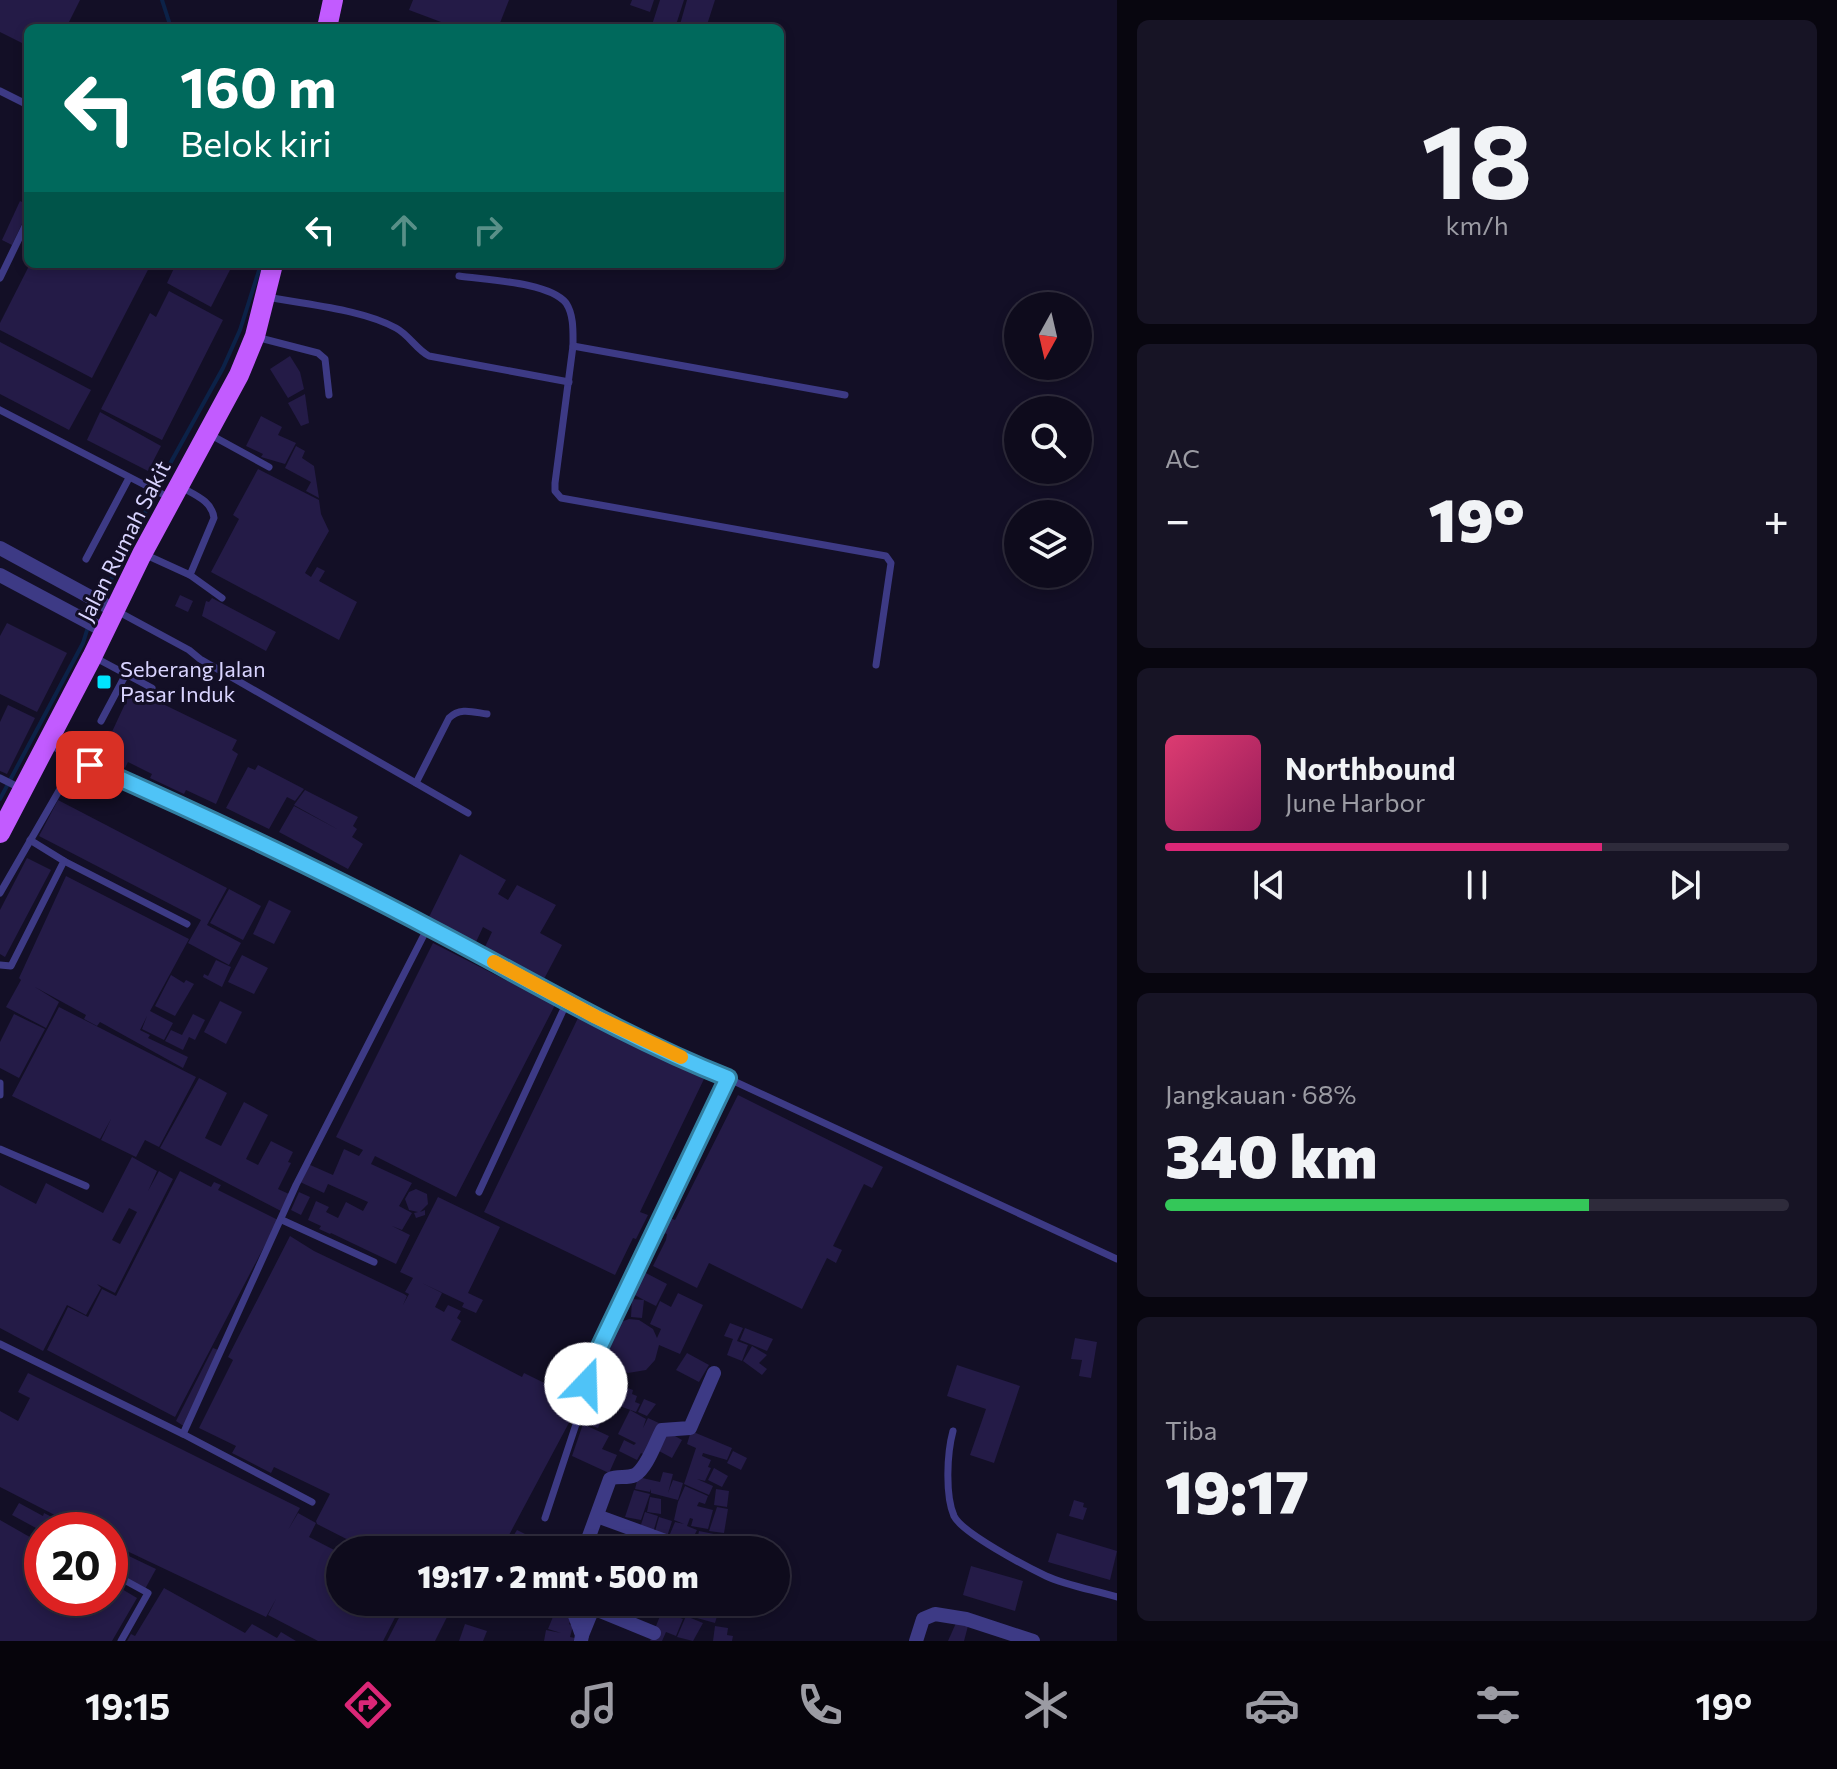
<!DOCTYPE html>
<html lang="id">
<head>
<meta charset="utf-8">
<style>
  :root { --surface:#0e0b1c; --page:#171425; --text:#f1f3f6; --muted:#9b9ba3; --line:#2e2b3b; --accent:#db2777 }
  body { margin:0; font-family:Commissioner,sans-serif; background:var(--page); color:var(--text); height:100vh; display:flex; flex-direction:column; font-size:30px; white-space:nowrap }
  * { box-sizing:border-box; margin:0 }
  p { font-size:26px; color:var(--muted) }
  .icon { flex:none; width:44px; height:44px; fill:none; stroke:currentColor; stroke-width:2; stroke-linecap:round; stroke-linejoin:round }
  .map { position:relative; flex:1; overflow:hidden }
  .sheet { display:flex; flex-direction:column; gap:20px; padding:20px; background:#08060f; width:720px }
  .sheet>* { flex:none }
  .guide { position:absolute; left:24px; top:24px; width:760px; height:244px; border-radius:12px; box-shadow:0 4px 12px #0003,0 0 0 2px var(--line); background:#00695c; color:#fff; overflow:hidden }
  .needle { width:52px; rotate:188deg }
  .fabs { position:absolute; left:1004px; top:292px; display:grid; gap:16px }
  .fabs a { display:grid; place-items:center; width:88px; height:88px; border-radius:50%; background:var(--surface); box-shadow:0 4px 12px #0003,0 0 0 2px var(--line); font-size:40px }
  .speed { position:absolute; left:24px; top:1512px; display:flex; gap:16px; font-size:40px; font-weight:700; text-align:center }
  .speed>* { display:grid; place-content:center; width:104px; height:104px; border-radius:50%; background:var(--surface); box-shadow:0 4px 12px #0003,0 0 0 2px var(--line); line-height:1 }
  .speed .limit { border:12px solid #d22; background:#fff; color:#111 }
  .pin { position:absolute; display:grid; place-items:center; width:68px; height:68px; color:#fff; margin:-34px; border-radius:16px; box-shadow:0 4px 12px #0006 }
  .me { position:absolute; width:88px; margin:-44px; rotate:21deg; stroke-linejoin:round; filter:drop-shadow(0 0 6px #0008) }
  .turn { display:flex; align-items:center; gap:28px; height:168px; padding:0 24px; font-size:36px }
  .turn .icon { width:104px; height:104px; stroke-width:2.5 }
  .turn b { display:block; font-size:56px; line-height:68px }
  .lanes { display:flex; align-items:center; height:76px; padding:0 24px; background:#0003; justify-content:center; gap:40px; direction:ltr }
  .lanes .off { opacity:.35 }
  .big { font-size:60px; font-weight:800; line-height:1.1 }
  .sheet .card { flex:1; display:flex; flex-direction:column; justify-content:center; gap:12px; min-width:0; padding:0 28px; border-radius:12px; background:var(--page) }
  .sheet .dial { align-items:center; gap:0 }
  .dial b { font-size:104px; line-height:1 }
  .song { display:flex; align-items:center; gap:24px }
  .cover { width:96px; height:96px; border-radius:12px; background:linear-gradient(135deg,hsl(340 70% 55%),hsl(330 70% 35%)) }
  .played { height:8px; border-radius:4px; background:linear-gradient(90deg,var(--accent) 70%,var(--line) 70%) }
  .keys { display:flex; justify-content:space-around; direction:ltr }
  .heat { display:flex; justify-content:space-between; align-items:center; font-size:44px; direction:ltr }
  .charge { height:12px; border-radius:6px; background:linear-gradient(90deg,#34c759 68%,var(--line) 0) }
  .trip { position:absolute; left:326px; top:1536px; width:464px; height:80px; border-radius:40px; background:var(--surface); box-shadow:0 4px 12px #0003,0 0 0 2px var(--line); font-weight:800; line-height:80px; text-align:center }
  .menu { display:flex; height:128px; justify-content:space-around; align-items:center; background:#06040b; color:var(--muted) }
  .menu .icon { width:56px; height:56px }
  .menu .active { color:var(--accent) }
  .menu b { font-size:36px; color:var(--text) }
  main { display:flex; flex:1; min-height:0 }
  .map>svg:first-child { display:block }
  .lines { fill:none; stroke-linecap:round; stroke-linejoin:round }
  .stream { stroke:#0c2248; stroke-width:4 }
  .building { fill:#241b47; fill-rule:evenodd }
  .lane { stroke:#3d3a85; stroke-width:7 }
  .street { stroke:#3d3a85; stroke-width:14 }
  .primary { stroke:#c25bff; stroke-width:20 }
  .route-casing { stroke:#337fa1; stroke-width:20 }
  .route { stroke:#4fc3f7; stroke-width:14 }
  .slow { stroke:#f59e0b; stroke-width:14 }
  .poi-dot { fill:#00e5ff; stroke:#130f26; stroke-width:3 }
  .labels { text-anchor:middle; stroke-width:6; stroke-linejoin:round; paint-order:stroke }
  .street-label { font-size:22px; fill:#d9d4ff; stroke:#130f26 }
  .poi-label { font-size:22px; fill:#d9d4ff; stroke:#130f26; text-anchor:start }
</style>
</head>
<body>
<main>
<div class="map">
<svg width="1117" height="1641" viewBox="0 0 1117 1641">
  <rect width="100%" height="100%" fill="#130f26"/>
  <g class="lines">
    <!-- stream -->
    <g class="stream">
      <path d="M162,0L171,28"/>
      <path d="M91,619L171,462L223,368L240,330L261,264"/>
      <path d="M0,799L83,643L88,627"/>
    </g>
  </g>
  <!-- building -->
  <g class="building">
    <path d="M0,0H80L66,28H28V46L0,32Z"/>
    <path d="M413,0H509L498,28H457L409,10Z"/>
    <path d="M632,0H654L650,12L630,5Z"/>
    <path d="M660,0H684L675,28H651Z"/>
    <path d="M687,0H715L706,28H679Z"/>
    <path d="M20,201L28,205V211L12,245L2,240Z"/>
    <path d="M30,264H151L92,378L0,330V323Z"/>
    <path d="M176,264H233L211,307L167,283Z"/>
    <path d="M169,291L223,320L162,440L101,409L150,313L156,317Z"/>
    <path d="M0,342L91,390L69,430L0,394Z"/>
    <path d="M290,356L300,372L304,389L288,398L270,369Z"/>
    <path d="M305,394L309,423L301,426L288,403Z"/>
    <path d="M100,412L161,446L148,471L87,440Z"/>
    <path d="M261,416L282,427L278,435L296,443L285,464L261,457L263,454L246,446Z"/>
    <path d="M296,446L305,451L302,458L314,466L319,498L306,491L311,482L285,468Z"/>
    <path d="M258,469L319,500L321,514L329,531L305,573L311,577L317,567L325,571L319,581L357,602L339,640L211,572L239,519L233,515Z"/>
    <path d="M180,595L193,601L188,612L175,606Z"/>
    <path d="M212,598L276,632L266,651L202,616L206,601L209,602Z"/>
    <path d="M7,623L67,653L37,712L0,694V636Z"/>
    <path d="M132,689L237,740L232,750L238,754L216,804L186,790L184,794L150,778L152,774L128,762L125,768L111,761L113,755L103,751Z"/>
    <path d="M8,705L35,718L7,774L0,771V722Z"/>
    <path d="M258,765L304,789L295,801L287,797L269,829L226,808L248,767L255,770Z"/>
    <path d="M305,790L358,817L353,826L357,829L352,837L363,844L348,869L279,832L294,806L339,830L294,805Z"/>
    <path d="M58,800L227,888L207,925L241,943L229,965L188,943L201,920L39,836Z"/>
    <path d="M460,854L506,880L498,894L508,900L517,885L556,905L540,933L562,945L544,979L484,949L492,932L483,927L476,942L429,917Z"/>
    <path d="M27,858L51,870L5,957L0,954V910Z"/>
    <path d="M66,876L189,939L150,1011L173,1023L164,1040L142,1029L147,1016L140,1030L150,1035L148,1038L188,1057L183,1068L100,1022L97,1026L84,1019L86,1015L35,987L59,1002L46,1028L6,1007L21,980L19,978Z"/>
    <path d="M229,889L261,906L243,940L210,923Z"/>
    <path d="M269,900L291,911L274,944L253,934Z"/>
    <path d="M433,943L555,1005L456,1197L375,1156L371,1164L412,1183L399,1206L412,1213L402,1230L392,1226L410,1235L396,1264L331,1233L330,1234L319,1229L321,1226L308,1220L316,1201L329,1207L326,1212L338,1218L346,1202L363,1211L368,1202L328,1184L324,1193L300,1182L308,1164L333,1175L344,1149L359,1156L363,1150L336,1137Z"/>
    <path d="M242,955L268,968L254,994L228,982Z"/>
    <path d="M216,960L231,967L222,987L203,977L204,974L208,976Z"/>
    <path d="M171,975L184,983L186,980L194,984L175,1016L155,1006Z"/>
    <path d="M220,1001L242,1012L226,1044L204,1032Z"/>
    <path d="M59,1007L196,1077L159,1147L145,1140L136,1157L101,1140L111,1119L100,1139L12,1096Z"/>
    <path d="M14,1014L45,1029L19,1078L0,1068V1042Z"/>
    <path d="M193,1014L205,1020L195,1040L189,1037L183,1050L165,1041L171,1030L182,1035Z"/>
    <path d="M578,1018L704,1079L640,1212L648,1215L636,1239L633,1238L615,1275L484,1212Z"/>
    <path d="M199,1078L227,1093L205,1138L221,1146L244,1102L268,1115L246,1159L258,1165L271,1141L293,1152L288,1162L291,1163L278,1189L289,1194L281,1211L160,1148Z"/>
    <path d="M738,1095L883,1167L872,1188L864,1184L833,1246L842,1250L836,1263L827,1258L802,1309L709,1263L697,1288L653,1266L666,1240L667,1234L661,1232L668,1217L675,1220Z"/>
    <path d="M132,1157L157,1171L148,1191L159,1171L173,1179L115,1293L97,1284L101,1288L86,1315L67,1305L43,1351L0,1328V1185L36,1204L46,1183L103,1213ZM129,1208L137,1212L120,1244L112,1240Z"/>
    <path d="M180,1171L211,1187L214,1182L221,1185L218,1190L278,1220L175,1417L47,1350L68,1307L88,1317L102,1289L116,1296Z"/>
    <path d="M416,1189L427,1194L428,1204L420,1212L425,1210V1215L416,1218L414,1213L418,1212L409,1210L405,1199L409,1192Z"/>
    <path d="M299,1192L310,1197L301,1215L291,1210Z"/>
    <path d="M438,1197L500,1227L468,1293L483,1300L476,1313L462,1307L464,1303L422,1283L442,1293L435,1307L444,1312L448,1305L461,1311L457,1318L461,1321L451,1340L522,1377L524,1373L579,1400V1404L501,1550H368L317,1524L316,1521L330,1494L274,1467L271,1473L246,1460L232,1453L236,1446L199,1428L233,1360L228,1357L290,1236L314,1251L404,1294L407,1296L403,1305L409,1294L405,1292L413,1278L400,1272Z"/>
    <path d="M644,1272L667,1284L656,1306L644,1300L642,1318L631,1317L632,1299L644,1300L631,1293Z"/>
    <path d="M678,1293L703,1305L680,1354L659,1345L655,1360L646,1370L628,1373L614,1366L608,1360L605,1345L613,1325L629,1319L639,1320L653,1329L657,1338L661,1329L650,1324L660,1301L671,1307Z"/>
    <path d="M730,1323L743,1328L737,1341L748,1345L742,1361L727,1355L733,1339L724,1336Z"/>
    <path d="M745,1328L773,1339L767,1351L740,1340Z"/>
    <path d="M1075,1338L1097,1342L1091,1378L1079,1376L1082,1360L1071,1359Z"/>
    <path d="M752,1346L767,1355L759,1363L767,1369L762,1375L743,1361Z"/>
    <path d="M213,1348L221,1351L185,1427L176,1421Z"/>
    <path d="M687,1353L709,1365L699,1382L676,1370Z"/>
    <path d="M957,1365L1020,1386L994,1463L970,1455L986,1409L947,1396Z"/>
    <path d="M28,1373L300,1508L288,1530L298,1513L316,1523L309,1537L340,1553V1602H403L383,1641H318L268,1615L276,1599L266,1617L110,1543V1530H84L0,1487V1411L18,1421L30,1398L18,1392Z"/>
    <path d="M622,1386L633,1390L632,1394L637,1396L635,1402L640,1404L636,1412L614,1404Z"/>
    <path d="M593,1392L610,1398L598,1428L584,1423L587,1417L583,1416Z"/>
    <path d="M644,1399L656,1404L647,1416L638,1412Z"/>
    <path d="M630,1410L646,1419L643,1428L648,1418L661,1424L645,1455L641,1453L637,1460L619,1451L624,1440L634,1445L636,1443L618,1434Z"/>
    <path d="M583,1424L609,1436L602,1449L617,1455L609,1473L572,1456Z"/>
    <path d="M691,1431L732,1448L727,1460L703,1453L702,1456L711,1460L708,1467L711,1468L705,1481L697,1479L713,1486L709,1495L684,1484L696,1448L687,1444Z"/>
    <path d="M668,1432L682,1440L672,1458L659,1451Z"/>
    <path d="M733,1451L747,1458L741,1470L727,1463Z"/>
    <path d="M714,1468L728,1476L722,1487L708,1480Z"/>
    <path d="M663,1472L673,1474L668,1493L673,1480L683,1483L678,1500L651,1493V1489L650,1492L635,1489L638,1477L660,1482Z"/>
    <path d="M685,1486L708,1496L705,1504L699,1502L697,1506L713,1510L708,1529L691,1526L693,1519L690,1518L687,1526L697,1530L689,1546L678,1542L679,1538L670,1534L675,1522L684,1524L674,1520L678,1502Z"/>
    <path d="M716,1489L729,1491L727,1507L714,1505Z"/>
    <path d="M634,1490L650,1494L641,1520L625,1517Z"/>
    <path d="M650,1497L661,1499V1514L647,1512Z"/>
    <path d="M1074,1500L1084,1503L1083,1507L1087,1508L1083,1520L1069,1516Z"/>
    <path d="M19,1503L43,1516L44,1513L77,1530H42V1535L35,1531L36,1528L12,1515Z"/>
    <path d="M717,1507L728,1509L724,1533L709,1531Z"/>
    <path d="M645,1512L658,1516L652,1536L639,1531Z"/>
    <path d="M659,1517L672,1521L666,1540L654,1535Z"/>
    <path d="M0,1520L42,1544V1598H110V1582L137,1598L112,1641H0Z"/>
    <path d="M517,1530L541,1542L537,1550H523L509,1543Z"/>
    <path d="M699,1531L724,1536L722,1550H695Z"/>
    <path d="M1057,1533L1117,1551L1110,1580L1048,1562Z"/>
    <path d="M110,1547L156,1569L145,1589L110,1570Z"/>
    <path d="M971,1566L1023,1581L1015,1611L963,1595Z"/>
    <path d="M164,1588L245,1633L252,1624L277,1638L281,1632L296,1641H127L131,1634L135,1636Z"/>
    <path d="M407,1602H438L451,1609L435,1641H387Z"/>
    <path d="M559,1602H567L572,1618L569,1624L573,1626L570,1637L575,1638L574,1641H544L546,1630L561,1633L548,1629Z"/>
    <path d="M689,1602L722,1603L741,1602L739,1611L720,1606L715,1623L686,1615Z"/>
    <path d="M662,1611L683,1619L676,1636L666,1632L662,1641H650Z"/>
    <path d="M686,1616L703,1623L693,1641L677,1637Z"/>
    <path d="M956,1623L968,1626L964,1641H948Z"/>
    <path d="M465,1624L487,1631L483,1641H459Z"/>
    <path d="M715,1626L728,1628L727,1635L733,1636L732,1641H713Z"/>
  </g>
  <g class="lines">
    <!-- lane -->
    <g class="lane">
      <path d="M0,91L28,105"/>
      <path d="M459,276C486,280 549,282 566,303C574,315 573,332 573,346L555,483V491L561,498L886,556L891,563L876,665"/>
      <path d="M0,278L28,220"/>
      <path d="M268,297C307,305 361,309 396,328C409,335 416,349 429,356L569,382"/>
      <path d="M256,337L318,353L325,359L329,395"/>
      <path d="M573,346L845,395"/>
      <path d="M0,410L168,497"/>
      <path d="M209,434L269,467"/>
      <path d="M181,487C195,495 212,501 214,518L190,575L222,598"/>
      <path d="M144,554L190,575"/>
      <path d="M86,559L129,478"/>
      <path d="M117,611L189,650L200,659L468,813"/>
      <path d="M94,657L152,688"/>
      <path d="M101,721L126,674"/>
      <path d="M47,744L247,836L428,927L296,1185L183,1434"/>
      <path d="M0,778L20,788"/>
      <path d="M416,783L449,718C460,707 473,712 487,714"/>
      <path d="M64,861L187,924"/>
      <path d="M0,893L60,789L94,793L105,772"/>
      <path d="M428,927L596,1017L1117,1259"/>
      <path d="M0,965L11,966L64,861L30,840"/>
      <path d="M0,1083V1095"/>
      <path d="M0,1149L86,1186"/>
      <path d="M479,1192L567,1002"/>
      <path d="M282,1220L374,1262"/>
      <path d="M0,1344L183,1434L312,1502"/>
      <path d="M953,1431C947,1453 945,1495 954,1516C962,1533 1027,1567 1046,1576C1068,1586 1094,1590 1117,1597"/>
      <path d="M545,1518L585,1397L590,1367L728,1078"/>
      <path d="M117,1576L148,1593L121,1641"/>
    </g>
    <!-- street -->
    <g class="street">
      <path d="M0,548L114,610"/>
      <path d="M0,575L105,631"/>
      <path d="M597,1516L690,1550"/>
      <path d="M584,1550L610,1479C618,1475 626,1479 635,1475C647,1468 655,1443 662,1430L690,1428L714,1373"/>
      <path d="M570,1602L582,1635L581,1641"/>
      <path d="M582,1635L593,1608L654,1633"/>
      <path d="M916,1641L923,1619L935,1614L966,1619L1033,1641"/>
    </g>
    <!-- primary -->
    <g class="primary">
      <path d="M327,28L333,0"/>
      <path d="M0,833L92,657L142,554L239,375L255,336L273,264"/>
    </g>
  </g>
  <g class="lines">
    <defs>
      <path id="route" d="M90,765C205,816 319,869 430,928C528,979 624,1037 728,1078L590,1367L586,1384"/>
    </defs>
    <!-- route casing -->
    <use href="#route" class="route-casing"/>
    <!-- route -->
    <use href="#route" class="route"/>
    <!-- slow -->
    <path class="slow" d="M494,962L596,1017L681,1057"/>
  </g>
  <!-- markers -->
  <rect class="poi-dot" x="96" y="674" width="16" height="16" rx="4"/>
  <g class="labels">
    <!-- street labels -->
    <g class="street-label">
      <text transform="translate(124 541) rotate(-63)" y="8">Jalan Rumah Sakit</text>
    </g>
    <!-- poi labels -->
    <g class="poi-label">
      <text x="120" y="677">Seberang Jalan<tspan x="120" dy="25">Pasar Induk</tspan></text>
    </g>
  </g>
</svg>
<div class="fabs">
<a><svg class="needle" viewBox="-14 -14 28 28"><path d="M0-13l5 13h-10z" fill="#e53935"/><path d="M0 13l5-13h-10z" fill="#9b9ba3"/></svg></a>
<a><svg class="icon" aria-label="search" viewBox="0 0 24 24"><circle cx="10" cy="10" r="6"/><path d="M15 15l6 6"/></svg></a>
<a><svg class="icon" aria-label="layers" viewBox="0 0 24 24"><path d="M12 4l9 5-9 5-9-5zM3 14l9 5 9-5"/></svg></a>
</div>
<div class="speed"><div class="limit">20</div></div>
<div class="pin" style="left:90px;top:765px;background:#d93025"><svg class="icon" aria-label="arrive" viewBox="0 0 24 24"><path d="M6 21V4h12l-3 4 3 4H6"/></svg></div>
<svg class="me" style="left:586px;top:1384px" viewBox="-20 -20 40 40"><circle r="19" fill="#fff"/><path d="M0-13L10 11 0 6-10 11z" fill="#4fc3f7"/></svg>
<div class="trip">19:17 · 2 mnt · 500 m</div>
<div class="guide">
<div class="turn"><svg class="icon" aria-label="left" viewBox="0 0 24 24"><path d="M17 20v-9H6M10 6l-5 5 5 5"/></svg><div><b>160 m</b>Belok kiri</div></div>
<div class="lanes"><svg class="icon" aria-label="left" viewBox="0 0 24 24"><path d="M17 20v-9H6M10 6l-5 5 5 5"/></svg><svg class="icon off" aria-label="ahead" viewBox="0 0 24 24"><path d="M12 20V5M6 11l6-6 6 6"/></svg><svg class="icon off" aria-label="right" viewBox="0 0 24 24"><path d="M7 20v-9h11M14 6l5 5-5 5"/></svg></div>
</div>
</div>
<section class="sheet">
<div class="card dial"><b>18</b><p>km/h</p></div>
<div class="card"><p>AC</p>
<div class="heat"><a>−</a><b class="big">19°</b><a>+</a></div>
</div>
<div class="card">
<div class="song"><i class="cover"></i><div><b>Northbound</b><p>June Harbor</p></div></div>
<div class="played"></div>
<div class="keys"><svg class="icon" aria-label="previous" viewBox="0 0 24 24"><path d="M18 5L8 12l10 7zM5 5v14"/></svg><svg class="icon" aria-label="pause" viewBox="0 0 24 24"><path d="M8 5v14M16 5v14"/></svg><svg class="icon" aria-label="next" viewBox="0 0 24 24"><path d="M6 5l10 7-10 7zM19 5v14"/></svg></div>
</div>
<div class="card"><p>Jangkauan · 68%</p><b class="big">340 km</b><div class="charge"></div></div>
<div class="card"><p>Tiba</p><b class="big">19:17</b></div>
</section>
</main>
<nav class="menu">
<b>19:15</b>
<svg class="icon active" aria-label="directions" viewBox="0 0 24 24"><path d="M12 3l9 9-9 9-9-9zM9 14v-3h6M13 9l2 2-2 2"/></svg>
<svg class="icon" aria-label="music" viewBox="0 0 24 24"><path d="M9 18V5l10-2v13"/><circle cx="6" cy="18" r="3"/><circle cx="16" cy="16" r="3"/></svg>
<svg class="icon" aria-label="phone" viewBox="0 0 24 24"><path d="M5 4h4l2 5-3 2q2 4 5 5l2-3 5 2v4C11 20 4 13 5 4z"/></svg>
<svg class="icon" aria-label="climate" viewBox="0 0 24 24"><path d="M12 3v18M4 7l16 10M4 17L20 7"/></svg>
<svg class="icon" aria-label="car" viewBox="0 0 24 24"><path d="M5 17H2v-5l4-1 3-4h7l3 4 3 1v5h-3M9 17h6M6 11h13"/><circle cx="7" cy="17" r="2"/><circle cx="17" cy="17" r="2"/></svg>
<svg class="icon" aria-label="filters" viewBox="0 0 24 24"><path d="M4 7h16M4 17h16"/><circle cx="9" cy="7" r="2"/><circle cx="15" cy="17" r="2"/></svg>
<b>19°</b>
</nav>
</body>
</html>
